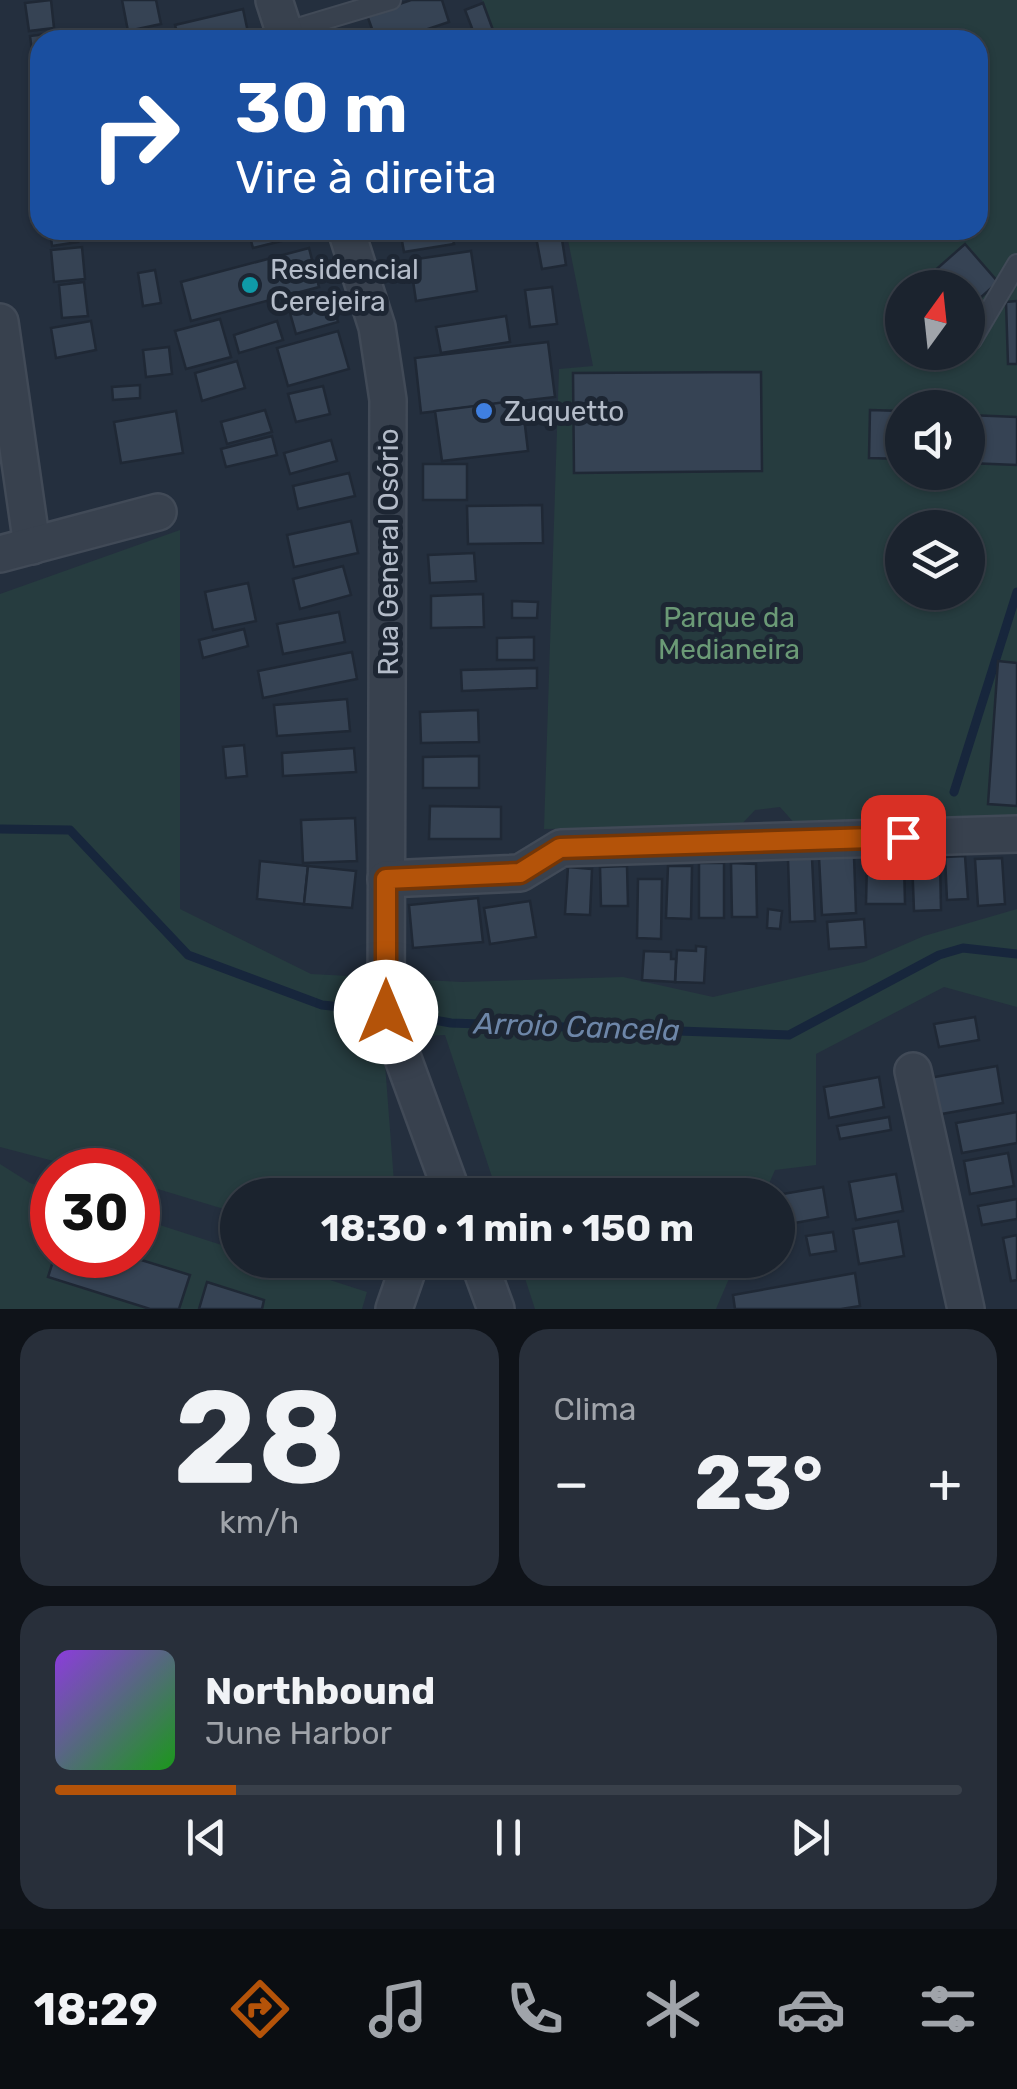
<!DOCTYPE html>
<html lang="pt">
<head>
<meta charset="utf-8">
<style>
  :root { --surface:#1b232e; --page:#282f3a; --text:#f1f3f6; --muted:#a0a4aa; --line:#39404a; --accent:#b45309 }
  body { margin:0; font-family:Rubik,sans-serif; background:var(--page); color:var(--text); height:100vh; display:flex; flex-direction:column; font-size:38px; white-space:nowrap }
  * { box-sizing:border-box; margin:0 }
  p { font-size:32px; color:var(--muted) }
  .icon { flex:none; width:55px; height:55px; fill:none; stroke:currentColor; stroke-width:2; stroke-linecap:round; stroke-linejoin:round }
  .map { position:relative; height:1309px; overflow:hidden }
  .panel { display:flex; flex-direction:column; gap:20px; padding:20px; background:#0f1319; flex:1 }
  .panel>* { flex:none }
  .guide { position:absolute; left:30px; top:30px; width:958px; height:210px; border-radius:30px; box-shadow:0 2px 8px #0004,0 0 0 2px var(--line); background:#1a4fa0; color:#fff; overflow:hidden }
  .needle { width:65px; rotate:15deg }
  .tools { position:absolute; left:885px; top:270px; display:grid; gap:20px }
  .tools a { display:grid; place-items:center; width:100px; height:100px; border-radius:50%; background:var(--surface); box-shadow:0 2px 8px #0004,0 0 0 2px var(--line); font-size:50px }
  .speed { position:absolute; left:30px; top:1148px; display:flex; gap:20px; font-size:50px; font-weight:700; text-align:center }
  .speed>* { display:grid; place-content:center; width:130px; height:130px; border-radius:50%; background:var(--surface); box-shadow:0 2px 8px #0004,0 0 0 2px var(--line); line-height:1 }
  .speed .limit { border:15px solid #d22; background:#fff; color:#111 }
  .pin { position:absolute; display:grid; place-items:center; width:85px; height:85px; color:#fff; margin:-42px; border-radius:20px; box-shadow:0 5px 15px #0006 }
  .me { position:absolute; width:110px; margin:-55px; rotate:0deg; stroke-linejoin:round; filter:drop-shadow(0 0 8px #0008) }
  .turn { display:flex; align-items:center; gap:35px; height:210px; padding:0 40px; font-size:45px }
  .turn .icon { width:130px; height:130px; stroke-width:2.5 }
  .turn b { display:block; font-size:70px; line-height:85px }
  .big { font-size:75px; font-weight:700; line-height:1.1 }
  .panel .tile { flex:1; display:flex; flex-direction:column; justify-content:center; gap:15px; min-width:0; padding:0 35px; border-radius:30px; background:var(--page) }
  .panel .dial { align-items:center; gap:0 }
  .dial b { font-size:130px; line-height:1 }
  .song { display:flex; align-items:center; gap:30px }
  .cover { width:120px; height:120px; border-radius:15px; background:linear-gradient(135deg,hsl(270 70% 55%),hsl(120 70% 35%)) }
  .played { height:10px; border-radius:5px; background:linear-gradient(90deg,var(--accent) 20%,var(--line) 20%) }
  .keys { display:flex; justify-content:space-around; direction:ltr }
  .heat { display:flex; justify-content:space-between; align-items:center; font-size:55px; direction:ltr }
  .panel .tiles { flex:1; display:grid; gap:20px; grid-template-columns:1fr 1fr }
  .tile:last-child { grid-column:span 2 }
  .trip { position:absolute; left:220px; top:1178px; width:575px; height:100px; border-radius:50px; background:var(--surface); box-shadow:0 2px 8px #0004,0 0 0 2px var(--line); font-weight:700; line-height:100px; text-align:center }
  .tabs { display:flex; height:160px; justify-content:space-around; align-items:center; background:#0b0e12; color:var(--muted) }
  .tabs .icon { width:70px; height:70px }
  .tabs .selected { color:var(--accent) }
  .tabs b { font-size:45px; color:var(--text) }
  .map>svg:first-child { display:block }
  .green { fill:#263c3f; fill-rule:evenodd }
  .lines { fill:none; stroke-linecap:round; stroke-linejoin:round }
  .stream { stroke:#17263c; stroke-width:9 }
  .building { fill:#364354; stroke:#1f2835; stroke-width:2.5 }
  .service-casing { stroke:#414a57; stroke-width:22 }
  .minor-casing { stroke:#414a57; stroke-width:40 }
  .service { stroke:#38414e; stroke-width:18 }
  .minor { stroke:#38414e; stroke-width:35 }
  .route-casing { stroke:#753606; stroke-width:25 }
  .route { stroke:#b45309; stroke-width:18 }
  .culture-dot { fill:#0f9aa8; stroke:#1d2633; stroke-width:4 }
  .shop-dot { fill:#3f7fe0; stroke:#1d2633; stroke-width:4 }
  .labels { text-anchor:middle; stroke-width:10; stroke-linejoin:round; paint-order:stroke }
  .poi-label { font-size:28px; fill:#b4bcc9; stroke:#1d2633; text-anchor:start }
  .street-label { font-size:28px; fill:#b4bcc9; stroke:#1d2633 }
  .park-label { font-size:28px; fill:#6b9a76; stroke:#1d2633 }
  .water-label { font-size:30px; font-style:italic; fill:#6d86a8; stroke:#1d2633 }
</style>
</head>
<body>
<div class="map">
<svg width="1017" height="1309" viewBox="0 0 1017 1309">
  <rect width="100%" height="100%" fill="#242f3e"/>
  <!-- green -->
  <g class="green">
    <path d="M482,0H1017V821L797,826L780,807L755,810L740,826L544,829L559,369L593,366L566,230H978V40H496ZM902,288H968V352H902ZM902,408H968V472H902ZM902,528H968V592H902Z"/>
    <path d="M180,530V909L311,974L462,982L623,977L713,997L864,962L924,936L1017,909V1007L944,987L816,1054V1165L775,1170L764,1195H498L445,1035L383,1038L395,1195H238L237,1213L138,1183V1170H88L0,1147V594Z"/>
    <path d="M0,1164L30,1183L52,1190V1255H138V1218L237,1250L238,1260H268L367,1292L362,1309H0Z"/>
    <path d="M519,1260H737L716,1309H535Z"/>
  </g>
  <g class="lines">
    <!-- stream -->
    <g class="stream">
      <path d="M954,792L1017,592"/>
      <path d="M0,829L70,830L188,955L322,1005L379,1011"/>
      <path d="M395,1013L451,1023L789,1035L939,955L963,948L1017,954"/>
    </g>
  </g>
  <!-- building -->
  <g class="building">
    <path d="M51,0L54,28L29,31L25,3Z"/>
    <path d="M122,0H156L161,24L128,31Z"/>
    <path d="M411,0H442L449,22L395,40H376L367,15Z"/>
    <path d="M483,3L493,30L475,36L465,10Z"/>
    <path d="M243,9L249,37L236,40H179L175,25Z"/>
    <path d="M55,33L56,40H40V66H34L30,36Z"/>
    <path d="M40,76V104L34,105L31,77Z"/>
    <path d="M40,109V142L36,143L31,110Z"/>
    <path d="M50,230H76L78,242L52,246Z"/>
    <path d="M248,230H313L314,233L253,248Z"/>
    <path d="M400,230H451L454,244L404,252Z"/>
    <path d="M468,230H502V232L470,239Z"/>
    <path d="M561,233L566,265L542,269L536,237Z"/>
    <path d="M965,244L998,282L968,309V288H915Z"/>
    <path d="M82,247L85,279L54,282L51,250Z"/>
    <path d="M309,248L319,287L191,321L181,282Z"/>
    <path d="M471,251L477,291L416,301L410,260Z"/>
    <path d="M155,270L161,303L143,306L138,273Z"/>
    <path d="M84,282L88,316L62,318L59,285Z"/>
    <path d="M552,287L557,324L530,327L525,290Z"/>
    <path d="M331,295L338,322L296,334L288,306Z"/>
    <path d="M902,298V326L888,310Z"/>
    <path d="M1017,301V364H1008L1006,302Z"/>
    <path d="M506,316L510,342L441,353L436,327Z"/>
    <path d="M220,319L231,357L186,369L175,331Z"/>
    <path d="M91,321L96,350L56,358L51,328Z"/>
    <path d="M277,321L283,340L239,353L234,335Z"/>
    <path d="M338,331L349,369L288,386L277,348Z"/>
    <path d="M548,342L555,397L421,413L415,358Z"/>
    <path d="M169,347L172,374L146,377L143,350Z"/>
    <path d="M237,361L245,388L202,401L195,373Z"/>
    <path d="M761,372L762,471L574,473L573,373Z"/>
    <path d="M140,385V398L113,400L112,387Z"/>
    <path d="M323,386L330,414L296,422L288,394Z"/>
    <path d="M522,400L528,451L442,461L435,411Z"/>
    <path d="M265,410L272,432L227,444L221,422Z"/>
    <path d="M870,410L902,411V459L869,458Z"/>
    <path d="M176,411L183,453L121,463L114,422Z"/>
    <path d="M968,415L1017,417V465L968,463Z"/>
    <path d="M272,436L277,455L226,467L221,449Z"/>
    <path d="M331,440L337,461L290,474L284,453Z"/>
    <rect x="423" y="464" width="44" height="36"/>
    <path d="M349,473L355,496L298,509L293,486Z"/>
    <path d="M542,505L543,543L468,544L467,506Z"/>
    <path d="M351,521L358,553L294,567L287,535Z"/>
    <path d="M474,553L476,581L430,583L428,555Z"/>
    <path d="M343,566L351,595L300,609L293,579Z"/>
    <path d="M248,583L256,621L213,630L205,592Z"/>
    <path d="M483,594L484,627L431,628V596Z"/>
    <path d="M512,601L538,602L537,618H512Z"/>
    <path d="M339,612L345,642L283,654L277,624Z"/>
    <path d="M244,629L248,646L203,658L199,640Z"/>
    <path d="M534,637V660H497V638Z"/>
    <path d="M352,652L357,679L263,698L258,671Z"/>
    <path d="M998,661L1017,663V806L988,804Z"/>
    <path d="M537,668V688L462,691L461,670Z"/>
    <path d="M347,699L350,731L277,736L274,705Z"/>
    <path d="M478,710L479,742L421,743L420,712Z"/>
    <path d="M244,745L247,776L226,778L223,747Z"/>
    <path d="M354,748L356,772L283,776L282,753Z"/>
    <path d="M479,756V788H423V757Z"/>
    <path d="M430,806L501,807V839H429Z"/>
    <path d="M355,818L357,861L303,863L301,820Z"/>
    <path d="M854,856L856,913L822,915L819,857Z"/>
    <path d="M965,856L968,899L947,900L945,857Z"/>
    <path d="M812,858L815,921L790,922L788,859Z"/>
    <path d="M940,858L941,910L914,911L912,859Z"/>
    <path d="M1002,858L1005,904L978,906L975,859Z"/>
    <path d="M260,861L308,866L304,904L257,899Z"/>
    <path d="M904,861L905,904H866L867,862Z"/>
    <rect x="699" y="863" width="25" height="55"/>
    <path d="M731,863L756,864L757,917H732Z"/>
    <path d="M308,866L356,871L352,908L304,904Z"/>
    <path d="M627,866L628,906H601L600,867Z"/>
    <path d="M668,866H692L691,919L666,918Z"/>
    <path d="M568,867L592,869L590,915L565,914Z"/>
    <path d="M638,879H662L661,939L637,938Z"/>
    <path d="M478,898L483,942L413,948L409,905Z"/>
    <path d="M530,901L536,937L490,944L484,908Z"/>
    <path d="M768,909L782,911L780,929L767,928Z"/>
    <path d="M864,919L866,947L829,949L827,922Z"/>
    <path d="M696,946L706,947L704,983L675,982L677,950L696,951Z"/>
    <path d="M644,951L671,952V959H676L675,982L642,980Z"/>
    <path d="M975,1017L979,1040L939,1047L934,1024Z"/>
    <path d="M997,1066L1003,1103L936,1115L929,1078Z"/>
    <path d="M879,1077L884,1107L829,1118L824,1087Z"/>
    <path d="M1017,1112V1143L962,1153L956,1123Z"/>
    <path d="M889,1117L891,1130L840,1139L837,1126Z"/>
    <path d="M1008,1153L1014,1186L970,1194L964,1161Z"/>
    <path d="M896,1174L903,1211L856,1220L849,1182Z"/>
    <path d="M823,1187L828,1217L778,1226L777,1195Z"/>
    <path d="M1017,1199V1219L982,1225L978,1206Z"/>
    <path d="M898,1221L904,1256L859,1264L853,1229Z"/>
    <path d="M833,1232L836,1251L810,1255L806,1236Z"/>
    <path d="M1017,1235V1280L1011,1281L1003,1238Z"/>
    <path d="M55,1255H125L190,1275L179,1309H150L48,1277Z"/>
    <path d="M855,1273L860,1306L841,1309H735L733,1295Z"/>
    <path d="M207,1282L264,1300L262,1309H199Z"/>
  </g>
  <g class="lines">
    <defs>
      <g id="service">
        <path d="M284,32L391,0"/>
        <path d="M972,340L1017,264"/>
      </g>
      <g id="minor">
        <path d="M274,0L287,40"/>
        <path d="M346,230L377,327L388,400L386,1012L453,1195"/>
        <path d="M0,322L32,546"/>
        <path d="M0,554L158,512"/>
        <path d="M386,879L520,873L561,848L1017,834"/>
        <path d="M913,1071L966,1309"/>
        <path d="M478,1260L496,1309"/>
        <path d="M394,1309L411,1260"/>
      </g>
    </defs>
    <!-- service casing -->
    <use href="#service" class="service-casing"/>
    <!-- minor casing -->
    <use href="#minor" class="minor-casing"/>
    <!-- service -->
    <use href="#service" class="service"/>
    <!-- minor -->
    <use href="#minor" class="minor"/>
  </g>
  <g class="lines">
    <defs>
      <path id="route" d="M386,1012V879L520,873L560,848L903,837"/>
    </defs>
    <!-- route casing -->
    <use href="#route" class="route-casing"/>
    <!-- route -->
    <use href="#route" class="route"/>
  </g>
  <!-- markers -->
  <circle class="culture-dot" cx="250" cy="285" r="10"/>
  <circle class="shop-dot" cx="484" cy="411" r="10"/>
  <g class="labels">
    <!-- poi labels -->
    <g class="poi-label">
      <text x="270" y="279">Residencial<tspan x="270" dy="32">Cerejeira</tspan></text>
      <text x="504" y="421">Zuquetto</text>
    </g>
    <!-- street labels -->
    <g class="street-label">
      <text transform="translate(388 552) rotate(-90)" y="10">Rua General Osório</text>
    </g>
    <!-- park labels -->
    <g class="park-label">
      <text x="729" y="627">Parque da<tspan x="729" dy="32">Medianeira</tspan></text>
    </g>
    <!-- water labels -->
    <g class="water-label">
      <text transform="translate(577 1027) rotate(2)" y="10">Arroio Cancela</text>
    </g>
  </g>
</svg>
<div class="tools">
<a><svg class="needle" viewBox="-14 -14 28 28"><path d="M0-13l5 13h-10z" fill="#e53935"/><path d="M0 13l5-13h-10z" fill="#a0a4aa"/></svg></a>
<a><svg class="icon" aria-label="sound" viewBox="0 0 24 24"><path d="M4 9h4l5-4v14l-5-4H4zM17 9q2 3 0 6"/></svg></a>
<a><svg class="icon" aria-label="layers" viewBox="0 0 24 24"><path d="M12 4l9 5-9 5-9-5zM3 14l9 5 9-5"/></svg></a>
</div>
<div class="speed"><div class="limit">30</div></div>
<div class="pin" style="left:903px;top:837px;background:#d93025"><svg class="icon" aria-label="arrive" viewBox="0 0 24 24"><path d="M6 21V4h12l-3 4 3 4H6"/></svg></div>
<svg class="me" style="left:386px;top:1012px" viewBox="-20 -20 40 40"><circle r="19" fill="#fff"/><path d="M0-13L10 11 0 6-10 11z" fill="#b45309"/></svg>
<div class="trip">18:30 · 1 min · 150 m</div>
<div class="guide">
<div class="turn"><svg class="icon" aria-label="right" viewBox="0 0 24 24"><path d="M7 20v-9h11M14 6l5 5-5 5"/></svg><div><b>30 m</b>Vire à direita</div></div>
</div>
</div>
<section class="panel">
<div class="tiles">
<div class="tile dial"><b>28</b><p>km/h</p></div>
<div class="tile"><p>Clima</p>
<div class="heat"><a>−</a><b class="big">23°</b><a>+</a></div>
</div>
<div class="tile">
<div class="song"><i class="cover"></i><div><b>Northbound</b><p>June Harbor</p></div></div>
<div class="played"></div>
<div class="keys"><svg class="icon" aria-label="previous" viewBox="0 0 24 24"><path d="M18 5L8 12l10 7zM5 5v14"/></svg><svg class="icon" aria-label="pause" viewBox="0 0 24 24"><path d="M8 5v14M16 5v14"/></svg><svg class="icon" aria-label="next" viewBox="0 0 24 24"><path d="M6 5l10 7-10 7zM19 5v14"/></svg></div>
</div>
</div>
</section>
<nav class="tabs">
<b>18:29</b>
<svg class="icon selected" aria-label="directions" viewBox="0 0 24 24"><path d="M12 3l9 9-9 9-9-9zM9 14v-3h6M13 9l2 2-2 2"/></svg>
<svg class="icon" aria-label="music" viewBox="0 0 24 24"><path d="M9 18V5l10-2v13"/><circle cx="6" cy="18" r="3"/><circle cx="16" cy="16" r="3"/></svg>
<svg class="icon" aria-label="phone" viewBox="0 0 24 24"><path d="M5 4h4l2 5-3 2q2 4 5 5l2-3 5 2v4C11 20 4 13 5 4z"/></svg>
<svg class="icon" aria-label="climate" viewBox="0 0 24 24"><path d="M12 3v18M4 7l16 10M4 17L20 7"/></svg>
<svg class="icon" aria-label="car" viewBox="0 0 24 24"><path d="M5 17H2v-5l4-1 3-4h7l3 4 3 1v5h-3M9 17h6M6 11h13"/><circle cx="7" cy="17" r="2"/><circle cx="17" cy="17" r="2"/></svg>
<svg class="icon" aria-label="filters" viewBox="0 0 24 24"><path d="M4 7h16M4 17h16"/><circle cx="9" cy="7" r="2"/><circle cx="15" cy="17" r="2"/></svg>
</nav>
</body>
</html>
